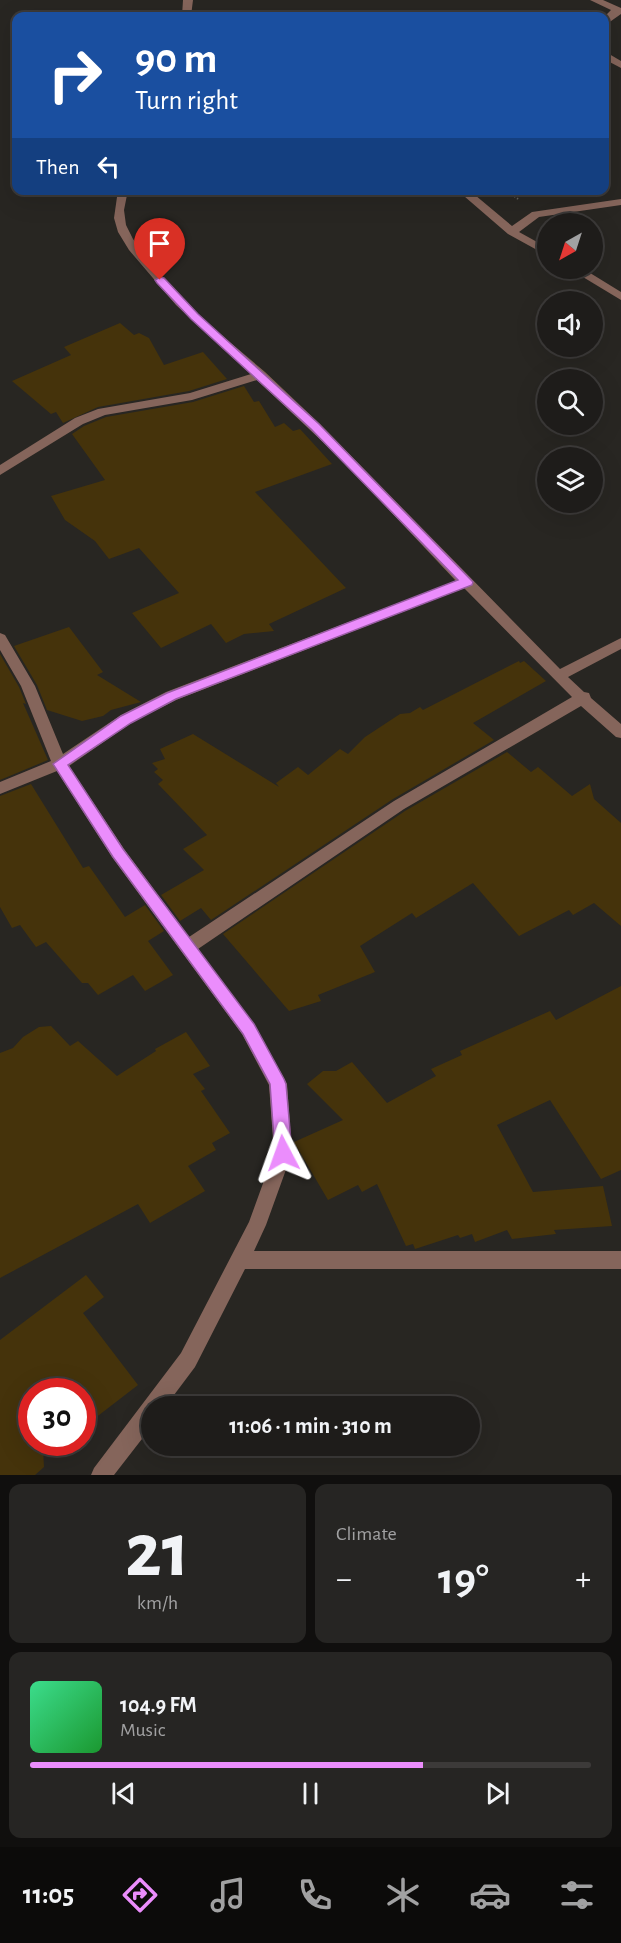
<!DOCTYPE html>
<html lang="en">
<head>
<meta charset="utf-8">
<style>
  :root { --surface:#1e1c1a; --page:#262523; --text:#f1f3f6; --muted:#a1a1a2; --line:#3c3a39; --accent:#eb8dfc }
  body { margin:0; font-family:"Alegreya Sans",sans-serif; background:var(--page); color:var(--text); height:100vh; display:flex; flex-direction:column; font-size:22px; white-space:nowrap }
  * { box-sizing:border-box; margin:0 }
  p { font-size:20px; color:var(--muted) }
  .icon { flex:none; width:33px; height:33px; fill:none; stroke:currentColor; stroke-width:2; stroke-linecap:round; stroke-linejoin:round }
  .map { position:relative; height:1475px; overflow:hidden }
  .details { display:flex; flex-direction:column; gap:9px; padding:9px; background:#100f0e; flex:1 }
  .details>* { flex:none }
  .hud { position:absolute; left:12px; top:12px; width:597px; height:183px; border-radius:12px; box-shadow:0 6px 24px #0002,0 0 0 2px var(--line); background:#1a4fa0; color:#fff; overflow:hidden }
  .needle { width:39px; rotate:219deg }
  .fabs { position:absolute; left:537px; top:213px; display:grid; gap:12px }
  .fabs a { display:grid; place-items:center; width:66px; height:66px; border-radius:50%; background:var(--surface); box-shadow:0 6px 24px #0002,0 0 0 2px var(--line); font-size:30px }
  .speed { position:absolute; left:18px; top:1378px; display:flex; gap:12px; font-size:30px; font-weight:700; text-align:center }
  .speed>* { display:grid; place-content:center; width:78px; height:78px; border-radius:50%; background:var(--surface); box-shadow:0 6px 24px #0002,0 0 0 2px var(--line); line-height:1 }
  .speed .limit { border:9px solid #d22; background:#fff; color:#111 }
  .pin { position:absolute; display:grid; place-items:center; width:51px; height:51px; color:#fff; margin:-62px -26px; border-radius:50% 50% 50% 0; rotate:-45deg; box-shadow:0 0 6px #0007 }
  .pin .icon { rotate:45deg }
  .me { position:absolute; width:66px; margin:-33px; rotate:356deg; stroke-linejoin:round; filter:drop-shadow(0 0 4px #0008) }
  .turn { display:flex; align-items:center; gap:21px; height:126px; padding:0 24px; font-size:27px }
  .turn .icon { width:78px; height:78px; stroke-width:2.5 }
  .turn b { display:block; font-size:42px; line-height:51px }
  .then { display:flex; align-items:center; height:57px; padding:0 24px; background:#0003; gap:12px; font-size:22px }
  .big { font-size:45px; font-weight:600; line-height:1.1 }
  .details .tile { flex:1; display:flex; flex-direction:column; justify-content:center; gap:9px; min-width:0; padding:0 21px; border-radius:12px; background:var(--page) }
  .details .dial { align-items:center; gap:0 }
  .dial b { font-size:78px; line-height:1 }
  .song { display:flex; align-items:center; gap:18px }
  .cover { width:72px; height:72px; border-radius:9px; background:linear-gradient(135deg,hsl(150 70% 55%),hsl(130 70% 35%)) }
  .played { height:6px; border-radius:3px; background:linear-gradient(90deg,var(--accent) 70%,var(--line) 70%) }
  .keys { display:flex; justify-content:space-around; direction:ltr }
  .heat { display:flex; justify-content:space-between; align-items:center; font-size:33px; direction:ltr }
  .details .tiles { flex:1; display:grid; gap:9px; grid-template-columns:1fr 1fr }
  .tile:last-child { grid-column:span 2 }
  .trip { position:absolute; left:141px; top:1396px; width:339px; height:60px; border-radius:30px; background:var(--surface); box-shadow:0 6px 24px #0002,0 0 0 2px var(--line); font-weight:600; line-height:60px; text-align:center }
  .tabs { display:flex; height:96px; justify-content:space-around; align-items:center; background:#0c0b0a; color:var(--muted) }
  .tabs .icon { width:42px; height:42px }
  .tabs .on { color:var(--accent) }
  .tabs b { font-size:27px; color:var(--text) }
  .map>svg:first-child { display:block }
  .building { fill:#45330b }
  .lines { fill:none; stroke-linecap:round; stroke-linejoin:round }
  .path { stroke:#686662; stroke-width:2; stroke-dasharray:4.5 2; stroke-linecap:butt }
  .street { fill:#85655b; fill-rule:evenodd }
  .route { fill:#eb8dfc; stroke:#995ca4; stroke-width:1.5 }
</style>
</head>
<body>
<div class="map">
<svg width="621" height="1475" viewBox="0 0 621 1475">
  <rect width="100%" height="100%" fill="#282622"/>
  <!-- building -->
  <g class="building">
    <path d="M120,323L134,335L139,333L149,338L164,365L203,352L227,379L189,391L98,407L63,423L56,412L51,414L12,381L71,355L64,347Z"/>
    <path d="M244,386L254,402L259,401L275,427L284,423L293,431L300,429L332,464L255,492L346,588L269,624L274,631L244,634L226,643L211,624L161,648L132,613L179,593L139,548L109,559L95,541L65,520L51,496L105,480L72,434L84,426L106,417L193,402Z"/>
    <path d="M69,627L103,672L97,675L141,702L111,710L103,716L82,721L47,710L37,685L14,646Z"/>
    <path d="M0,654L19,687L26,704L23,703L48,760L0,780Z"/>
    <path d="M519,661L520,663L524,661L546,681L473,723L494,740L393,799L211,920L201,908L180,921L161,895L204,870L183,849L207,835L158,784L163,780L154,772L158,769L152,763L165,759L160,749L193,734L279,787L276,783L298,767L308,775L340,749L348,754L365,737L400,714L410,713L420,707L423,710Z"/>
    <path d="M507,752L531,772L538,767L572,796L590,784L594,799L621,823V926L594,903L573,915L569,910L519,936L473,883L416,918L412,913L360,946L375,972L318,995L321,1001L289,1011L223,934L405,811Z"/>
    <path d="M31,784L83,868L89,866L125,917L145,905L164,931L148,941L173,975L145,991L133,975L98,995L88,983H82L46,942L36,947L20,925L12,928L0,907V796Z"/>
    <path d="M621,986V1170L601,1179L550,1100L497,1125L533,1192L603,1186L612,1226L554,1230L556,1234L512,1239L507,1230L475,1242L472,1234L460,1238L458,1235L415,1249L413,1244L406,1246L377,1184L362,1192L358,1185L328,1200L294,1142L343,1120L307,1084L323,1071H336L352,1062L387,1103L436,1076L431,1069L462,1055L460,1051L550,1011L556,1020Z"/>
    <path d="M51,1026L70,1046L78,1041L117,1076L156,1051L155,1049L186,1032L210,1066L193,1074L205,1089L201,1091L230,1133L212,1143L216,1150L188,1166L205,1191L150,1223L138,1204L0,1278V1053L13,1048L23,1037L39,1027Z"/>
    <path d="M86,1275L104,1297L83,1313L138,1385L90,1422L86,1417L82,1420V1392H32V1443H51L43,1449L44,1467L35,1475H0V1340Z"/>
  </g>
  <g class="lines">
    <!-- path -->
    <path class="path" d="M507,190L518,199"/>
    <!-- street -->
    <g class="street">
      <path d="M183,0H193L191,16H182Z"/>
      <path d="M590,0H603L621,8V14L604,26V17L611,10Z"/>
      <path d="M604,51L621,61V68L604,59Z"/>
      <path d="M118,190H128L124,210L126,225L133,239L163,278L206,322L265,372L320,424L560,669L621,638V649L568,677L584,692L589,693L591,698L621,724V738L616,737L581,706L404,809L198,949L254,1024L287,1084L292,1153L266,1225L254,1251H621V1269H245L195,1367L165,1407H152V1426L114,1475H91L94,1468L181,1353L249,1222L274,1153L269,1085L242,1034L112,857L57,771L0,794V782L51,761L21,686L0,650V633L5,635L35,686L63,754L121,715L166,692L456,581L342,460L257,380L192,400L105,415L83,424L0,475V465L75,418L98,409L190,393L251,374L176,305L129,250L118,232L114,218ZM464,588L572,697L394,801L189,937L124,849L69,766L131,723L176,700Z"/>
      <path d="M457,190H469L512,226L532,212L621,199V205L539,217L519,232L548,248V256L508,234Z"/>
      <path d="M568,268H582L621,292V300Z"/>
    </g>
  </g>
  <!-- route -->
  <path class="route" d="M160,277L164,278L198,314L319,424L473,582L472,585L176,699L131,723L68,765L123,849L254,1024L284,1079L286,1084L292,1153L289,1158L283,1160L277,1158L275,1153L270,1084L243,1034L113,857L53,764L121,716L167,693L458,580L311,429L191,319L157,283L155,280Z"/>
</svg>
<div class="fabs">
<a><svg class="needle" viewBox="-14 -14 28 28"><path d="M0-13l5 13h-10z" fill="#e53935"/><path d="M0 13l5-13h-10z" fill="#a1a1a2"/></svg></a>
<a><svg class="icon" aria-label="sound" viewBox="0 0 24 24"><path d="M4 9h4l5-4v14l-5-4H4zM17 9q2 3 0 6"/></svg></a>
<a><svg class="icon" aria-label="search" viewBox="0 0 24 24"><circle cx="10" cy="10" r="6"/><path d="M15 15l6 6"/></svg></a>
<a><svg class="icon" aria-label="layers" viewBox="0 0 24 24"><path d="M12 4l9 5-9 5-9-5zM3 14l9 5 9-5"/></svg></a>
</div>
<div class="speed"><div class="limit">30</div></div>
<div class="pin" style="left:160px;top:280px;background:#d93025"><svg class="icon" aria-label="arrive" viewBox="0 0 24 24"><path d="M6 21V4h12l-3 4 3 4H6"/></svg></div>
<svg class="me" style="left:283px;top:1153px" viewBox="-20 -20 40 40"><path d="M0-17L14 15 0 8-14 15z" fill="#eb8dfc" stroke="#fff" stroke-width="4"/></svg>
<div class="trip">11:06 · 1 min · 310 m</div>
<div class="hud">
<div class="turn"><svg class="icon" aria-label="right" viewBox="0 0 24 24"><path d="M7 20v-9h11M14 6l5 5-5 5"/></svg><div><b>90 m</b>Turn right</div></div>
<div class="then">Then<svg class="icon" aria-label="left" viewBox="0 0 24 24"><path d="M17 20v-9H6M10 6l-5 5 5 5"/></svg></div>
</div>
</div>
<section class="details">
<div class="tiles">
<div class="tile dial"><b>21</b><p>km/h</p></div>
<div class="tile"><p>Climate</p>
<div class="heat"><a>−</a><b class="big">19°</b><a>+</a></div>
</div>
<div class="tile">
<div class="song"><i class="cover"></i><div><b>104.9 FM</b><p>Music</p></div></div>
<div class="played"></div>
<div class="keys"><svg class="icon" aria-label="previous" viewBox="0 0 24 24"><path d="M18 5L8 12l10 7zM5 5v14"/></svg><svg class="icon" aria-label="pause" viewBox="0 0 24 24"><path d="M8 5v14M16 5v14"/></svg><svg class="icon" aria-label="next" viewBox="0 0 24 24"><path d="M6 5l10 7-10 7zM19 5v14"/></svg></div>
</div>
</div>
</section>
<nav class="tabs">
<b>11:05</b>
<svg class="icon on" aria-label="directions" viewBox="0 0 24 24"><path d="M12 3l9 9-9 9-9-9zM9 14v-3h6M13 9l2 2-2 2"/></svg>
<svg class="icon" aria-label="music" viewBox="0 0 24 24"><path d="M9 18V5l10-2v13"/><circle cx="6" cy="18" r="3"/><circle cx="16" cy="16" r="3"/></svg>
<svg class="icon" aria-label="phone" viewBox="0 0 24 24"><path d="M5 4h4l2 5-3 2q2 4 5 5l2-3 5 2v4C11 20 4 13 5 4z"/></svg>
<svg class="icon" aria-label="climate" viewBox="0 0 24 24"><path d="M12 3v18M4 7l16 10M4 17L20 7"/></svg>
<svg class="icon" aria-label="car" viewBox="0 0 24 24"><path d="M5 17H2v-5l4-1 3-4h7l3 4 3 1v5h-3M9 17h6M6 11h13"/><circle cx="7" cy="17" r="2"/><circle cx="17" cy="17" r="2"/></svg>
<svg class="icon" aria-label="filters" viewBox="0 0 24 24"><path d="M4 7h16M4 17h16"/><circle cx="9" cy="7" r="2"/><circle cx="15" cy="17" r="2"/></svg>
</nav>
</body>
</html>
